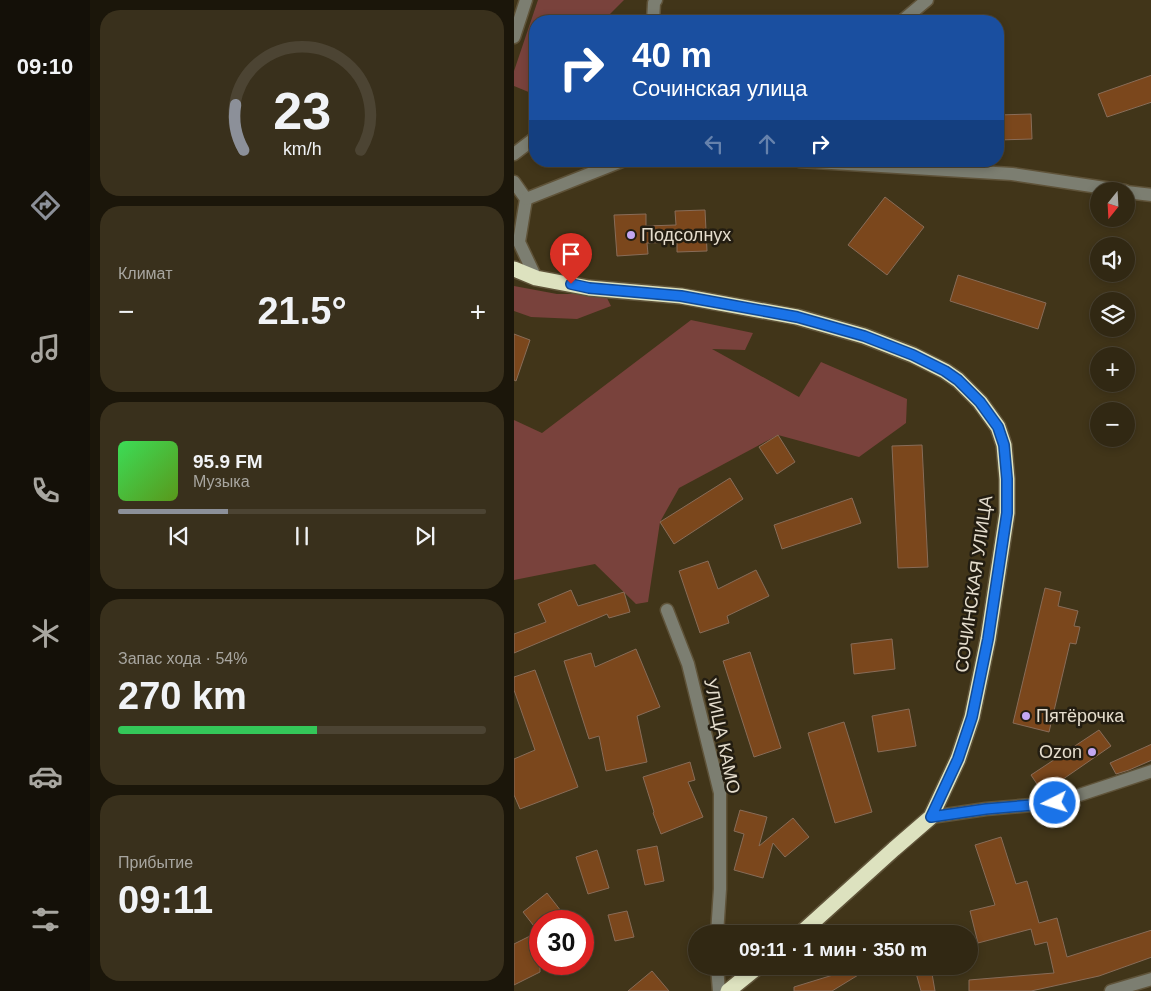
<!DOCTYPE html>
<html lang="ru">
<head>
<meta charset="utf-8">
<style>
  :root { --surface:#312813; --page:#39301c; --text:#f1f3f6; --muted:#a8a6a0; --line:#4c4433; --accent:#8c9099 }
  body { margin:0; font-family:Helvetica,sans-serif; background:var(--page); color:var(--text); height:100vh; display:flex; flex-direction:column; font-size:19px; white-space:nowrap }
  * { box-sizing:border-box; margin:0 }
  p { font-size:16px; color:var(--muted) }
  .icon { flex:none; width:28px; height:28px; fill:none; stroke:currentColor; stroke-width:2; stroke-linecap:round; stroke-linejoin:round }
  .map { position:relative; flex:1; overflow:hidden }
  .side { display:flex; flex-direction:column; gap:10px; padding:10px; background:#1b160a; width:424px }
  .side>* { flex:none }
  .hud { position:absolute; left:15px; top:15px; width:475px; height:152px; border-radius:20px; box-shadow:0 2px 8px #0003,0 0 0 1px var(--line); background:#1a4fa0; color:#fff; overflow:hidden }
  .needle { width:32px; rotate:198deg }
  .tools { position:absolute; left:576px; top:182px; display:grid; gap:10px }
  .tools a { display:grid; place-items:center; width:45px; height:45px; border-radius:50%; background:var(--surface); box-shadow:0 2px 8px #0003,0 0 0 1px var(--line); font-size:25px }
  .speed { position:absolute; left:15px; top:910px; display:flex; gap:10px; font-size:25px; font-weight:700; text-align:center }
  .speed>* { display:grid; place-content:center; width:65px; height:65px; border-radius:50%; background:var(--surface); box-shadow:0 2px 8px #0003,0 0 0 1px var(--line); line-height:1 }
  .speed .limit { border:8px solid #d22; background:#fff; color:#111 }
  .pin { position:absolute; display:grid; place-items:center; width:42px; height:42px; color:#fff; margin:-51px -21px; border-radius:50% 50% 50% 0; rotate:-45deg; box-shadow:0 0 5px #0007 }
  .pin .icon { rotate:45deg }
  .me { position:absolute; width:55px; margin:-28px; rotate:265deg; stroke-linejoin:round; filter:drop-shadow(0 0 4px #0008) }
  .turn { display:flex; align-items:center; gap:18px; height:105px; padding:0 20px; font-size:22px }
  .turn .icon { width:65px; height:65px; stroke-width:2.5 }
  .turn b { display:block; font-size:35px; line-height:42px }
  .lanes { display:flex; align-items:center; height:48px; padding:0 20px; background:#0003; justify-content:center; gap:25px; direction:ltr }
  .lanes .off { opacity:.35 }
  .big { font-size:38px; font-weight:700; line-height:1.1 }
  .side .widget { flex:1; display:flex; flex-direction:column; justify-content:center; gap:8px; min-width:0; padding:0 18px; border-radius:20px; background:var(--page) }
  .side .dial { align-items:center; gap:0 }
  .dial svg { height:130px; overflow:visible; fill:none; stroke:var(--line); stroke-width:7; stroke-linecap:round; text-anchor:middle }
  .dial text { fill:var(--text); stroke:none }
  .song { display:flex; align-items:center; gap:15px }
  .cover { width:60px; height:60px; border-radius:8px; background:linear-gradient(135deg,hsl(130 70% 55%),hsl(90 70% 35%)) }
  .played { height:5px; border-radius:2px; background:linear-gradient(90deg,var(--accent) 30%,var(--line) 30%) }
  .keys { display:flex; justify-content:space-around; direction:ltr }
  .heat { display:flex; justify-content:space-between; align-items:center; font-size:28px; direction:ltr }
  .charge { height:8px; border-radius:4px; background:linear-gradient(90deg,#34c759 54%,var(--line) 0) }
  .trip { position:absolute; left:174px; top:925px; width:290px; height:50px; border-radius:25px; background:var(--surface); box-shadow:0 2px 8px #0003,0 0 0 1px var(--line); font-weight:700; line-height:50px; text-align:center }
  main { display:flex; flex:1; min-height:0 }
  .dock { display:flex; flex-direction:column; width:90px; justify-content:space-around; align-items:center; background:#141008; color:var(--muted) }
  .dock .icon { width:35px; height:35px }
  .dock .on { color:var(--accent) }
  .dock b { font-size:22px; color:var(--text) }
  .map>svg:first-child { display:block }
  .green { fill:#79423c }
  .building { fill:#7b471c; stroke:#886c58 }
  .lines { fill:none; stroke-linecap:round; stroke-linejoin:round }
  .minor-casing { stroke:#5f5339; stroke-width:15 }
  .highway-casing { stroke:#5f5339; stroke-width:18 }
  .minor { stroke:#7c7e71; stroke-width:12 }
  .highway { stroke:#dde2bf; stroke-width:15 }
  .route-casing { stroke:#114b97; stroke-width:12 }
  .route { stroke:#1a73e8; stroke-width:9 }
  .poi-dot { fill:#c3a7f2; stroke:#231d11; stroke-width:2 }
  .labels { text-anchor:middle; stroke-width:5; stroke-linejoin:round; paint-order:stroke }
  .poi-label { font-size:18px; fill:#e5ddcd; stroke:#231d11; text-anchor:start }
  .street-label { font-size:18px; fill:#e5ddcd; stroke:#231d11 }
</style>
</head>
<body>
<main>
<nav class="dock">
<b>09:10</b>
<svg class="icon on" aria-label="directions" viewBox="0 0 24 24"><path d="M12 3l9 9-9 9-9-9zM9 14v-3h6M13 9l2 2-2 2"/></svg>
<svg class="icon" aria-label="music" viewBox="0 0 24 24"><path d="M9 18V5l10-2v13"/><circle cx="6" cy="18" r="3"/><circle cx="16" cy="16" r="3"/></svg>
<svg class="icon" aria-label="phone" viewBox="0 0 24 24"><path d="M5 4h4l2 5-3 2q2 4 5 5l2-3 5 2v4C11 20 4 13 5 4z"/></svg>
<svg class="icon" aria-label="climate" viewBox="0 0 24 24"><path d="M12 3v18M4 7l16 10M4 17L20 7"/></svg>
<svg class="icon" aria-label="car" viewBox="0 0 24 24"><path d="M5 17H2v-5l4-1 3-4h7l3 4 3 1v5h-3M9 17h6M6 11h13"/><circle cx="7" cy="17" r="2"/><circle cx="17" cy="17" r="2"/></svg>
<svg class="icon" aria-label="filters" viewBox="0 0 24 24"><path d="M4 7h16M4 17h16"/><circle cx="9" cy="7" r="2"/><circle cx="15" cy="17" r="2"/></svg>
</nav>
<section class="side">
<div class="widget dial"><svg viewBox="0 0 100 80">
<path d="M14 69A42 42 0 1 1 86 69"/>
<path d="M14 69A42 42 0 0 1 9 41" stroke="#8c9099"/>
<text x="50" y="56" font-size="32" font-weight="700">23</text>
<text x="50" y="72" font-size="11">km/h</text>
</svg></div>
<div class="widget"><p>Климат</p>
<div class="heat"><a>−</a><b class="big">21.5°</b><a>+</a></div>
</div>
<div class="widget">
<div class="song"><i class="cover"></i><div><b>95.9 FM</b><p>Музыка</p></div></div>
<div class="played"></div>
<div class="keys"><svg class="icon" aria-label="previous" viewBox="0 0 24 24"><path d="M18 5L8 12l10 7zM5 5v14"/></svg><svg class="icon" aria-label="pause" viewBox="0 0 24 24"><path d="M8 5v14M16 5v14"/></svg><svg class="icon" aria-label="next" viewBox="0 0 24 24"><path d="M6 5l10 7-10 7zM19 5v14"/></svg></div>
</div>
<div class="widget"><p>Запас хода · 54%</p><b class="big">270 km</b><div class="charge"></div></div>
<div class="widget"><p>Прибытие</p><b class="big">09:11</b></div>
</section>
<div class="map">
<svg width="638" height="991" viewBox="0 0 638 991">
  <rect width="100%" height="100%" fill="#413519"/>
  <!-- green -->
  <g class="green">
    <path d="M24,0H110L89,21H21V89L17,93L0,86V71Z"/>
    <path d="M0,286L43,294H91L97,306L63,319L17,317L0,311Z"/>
    <path d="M177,320L239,333L231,350L198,349L285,397L307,362L393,399L392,423L345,457L264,435L165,488L146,522L134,602L122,604L81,564L0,580V420L28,433Z"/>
  </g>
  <!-- building -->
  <g class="building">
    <path d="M638,75V102L593,117L584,94Z"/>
    <path d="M517,114L518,139L484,140V115Z"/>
    <path d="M371,197L410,227L373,275L334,245Z"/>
    <path d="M191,210L193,251L163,252V242L133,243L134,254L103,256L100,215L132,214V226L162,225L161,211Z"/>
    <path d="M444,275L532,303L524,329L436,301Z"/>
    <path d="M0,334L16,340L2,381L0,380Z"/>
    <path d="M264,435L281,462L263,474L245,447Z"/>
    <path d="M408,445L414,567L384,568L378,446Z"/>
    <path d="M216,478L229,499L160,544L146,522Z"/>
    <path d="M338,498L347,523L268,549L260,525Z"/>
    <path d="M194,561L204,589L242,570L255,596L213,616L215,623L186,633L165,571Z"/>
    <path d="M531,588L547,592L544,606L564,611L560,626L566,627L562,644L556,643L535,732L499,723Z"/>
    <path d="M57,590L64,606L110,592L116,612L95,618L93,614L0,653V634L32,622L24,604Z"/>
    <path d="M378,639L381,669L340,674L337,644Z"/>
    <path d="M122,649L146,707L123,716L133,762L92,771L85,736L75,739L50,661L77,653L81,667Z"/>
    <path d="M236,652L267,748L240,757L209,661Z"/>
    <path d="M21,670L64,787L6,809L0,795V759L21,750L0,690V677Z"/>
    <path d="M395,709L402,746L364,752L358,716Z"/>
    <path d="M330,722L358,812L321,823L294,733Z"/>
    <path d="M585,730L597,746L529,793L517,775Z"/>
    <path d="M638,744V760L615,770L602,774L596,763Z"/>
    <path d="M176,762L181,780L174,782L189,817L147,834L139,813L140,812L129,777Z"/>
    <path d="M226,810L253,817L245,846L279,818L295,837L271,857L259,843L249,878L220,870L230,834L220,831Z"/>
    <path d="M487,837L502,884L513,881L525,923L543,918L553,957L638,930V957L585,976L517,991H455V980L540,973L533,942L521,945L517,929L464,943L456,911L481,905L461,845Z"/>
    <path d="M143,846L150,881L131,885L123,850Z"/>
    <path d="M83,850L95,888L74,894L62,857Z"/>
    <path d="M33,893L47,911L34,921H26V927L23,930L9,912Z"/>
    <path d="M113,911L120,937L101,941L94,915Z"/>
    <path d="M26,931V972L0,985V944Z"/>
    <path d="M314,966H359L318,991H280V987L319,975Z"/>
    <path d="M417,968L421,991H407L402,973Z"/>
    <path d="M138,971L155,991H114Z"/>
  </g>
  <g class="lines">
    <defs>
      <g id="minor">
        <path d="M139,21L140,3L142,0"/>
        <path d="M388,21L413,0"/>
        <path d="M0,37L12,0"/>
        <path d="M0,154L21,138"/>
        <path d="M285,161L498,174L611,191"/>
        <path d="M0,182L12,199L5,242L22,278"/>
        <path d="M612,192L638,195"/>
        <path d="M12,199L108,161"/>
        <path d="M153,610L174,664L206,793V889L203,934"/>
        <path d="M417,817L472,809L541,803L638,771"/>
        <path d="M203,966L205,991"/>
        <path d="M597,991L638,979"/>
      </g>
      <g id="highway">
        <path d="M0,269L22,278L75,288L167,296L283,317L350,336L399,355L431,371L444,380L466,402L484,427L490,445L493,479V513L474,639L458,717L444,759L417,817L380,849L286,934"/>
        <path d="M214,991L245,966"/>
      </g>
    </defs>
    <!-- minor casing -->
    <use href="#minor" class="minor-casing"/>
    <!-- highway casing -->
    <use href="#highway" class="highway-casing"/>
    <!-- minor -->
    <use href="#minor" class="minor"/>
    <!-- highway -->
    <use href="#highway" class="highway"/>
  </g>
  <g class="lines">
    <defs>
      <path id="route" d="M57,284L75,288L167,296L283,317L350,336L399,355L431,371L444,380L466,402L484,427L490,445L493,479V513L474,639L458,717L444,759L417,817L472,809L541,803"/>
    </defs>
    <!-- route casing -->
    <use href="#route" class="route-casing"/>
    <!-- route -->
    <use href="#route" class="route"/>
  </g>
  <!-- markers -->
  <g class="poi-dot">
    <circle cx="117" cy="235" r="5"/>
    <circle cx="512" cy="716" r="5"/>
    <circle cx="578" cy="752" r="5"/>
  </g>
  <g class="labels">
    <!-- poi labels -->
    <g class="poi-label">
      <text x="127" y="241">Подсолнух</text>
      <text x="522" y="722">Пятёрочка</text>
      <text x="568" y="758" text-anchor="end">Ozon</text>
    </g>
    <!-- street labels -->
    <g class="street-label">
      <text transform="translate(460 584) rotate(-82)" y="6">СОЧИНСКАЯ УЛИЦА</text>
      <text transform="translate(208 736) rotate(78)" y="6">УЛИЦА КАМО</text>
    </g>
  </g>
</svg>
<div class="tools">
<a><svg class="needle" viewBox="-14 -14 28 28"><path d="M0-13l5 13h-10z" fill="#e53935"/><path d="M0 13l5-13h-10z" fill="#a8a6a0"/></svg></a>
<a><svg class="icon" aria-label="sound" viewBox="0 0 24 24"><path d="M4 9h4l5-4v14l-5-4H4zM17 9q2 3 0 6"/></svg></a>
<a><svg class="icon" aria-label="layers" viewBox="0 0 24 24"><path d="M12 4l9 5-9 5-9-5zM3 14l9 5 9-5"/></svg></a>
<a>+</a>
<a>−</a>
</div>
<div class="speed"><div class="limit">30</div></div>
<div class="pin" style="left:57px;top:284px;background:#d93025"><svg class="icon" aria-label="arrive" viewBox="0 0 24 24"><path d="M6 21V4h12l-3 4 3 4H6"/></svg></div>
<svg class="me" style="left:541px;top:803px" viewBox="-20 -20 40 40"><circle r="17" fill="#1a73e8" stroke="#fff" stroke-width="3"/><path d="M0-11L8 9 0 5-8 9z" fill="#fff"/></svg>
<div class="trip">09:11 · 1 мин · 350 m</div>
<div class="hud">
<div class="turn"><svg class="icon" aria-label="right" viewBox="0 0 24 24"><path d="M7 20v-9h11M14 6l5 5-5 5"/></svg><div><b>40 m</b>Сочинская улица</div></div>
<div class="lanes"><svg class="icon off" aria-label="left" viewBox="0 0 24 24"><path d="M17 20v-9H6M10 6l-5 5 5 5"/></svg><svg class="icon off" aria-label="ahead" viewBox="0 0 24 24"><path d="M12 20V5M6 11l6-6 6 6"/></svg><svg class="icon" aria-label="right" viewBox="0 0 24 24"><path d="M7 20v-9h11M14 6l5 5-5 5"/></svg></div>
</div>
</div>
</main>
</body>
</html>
